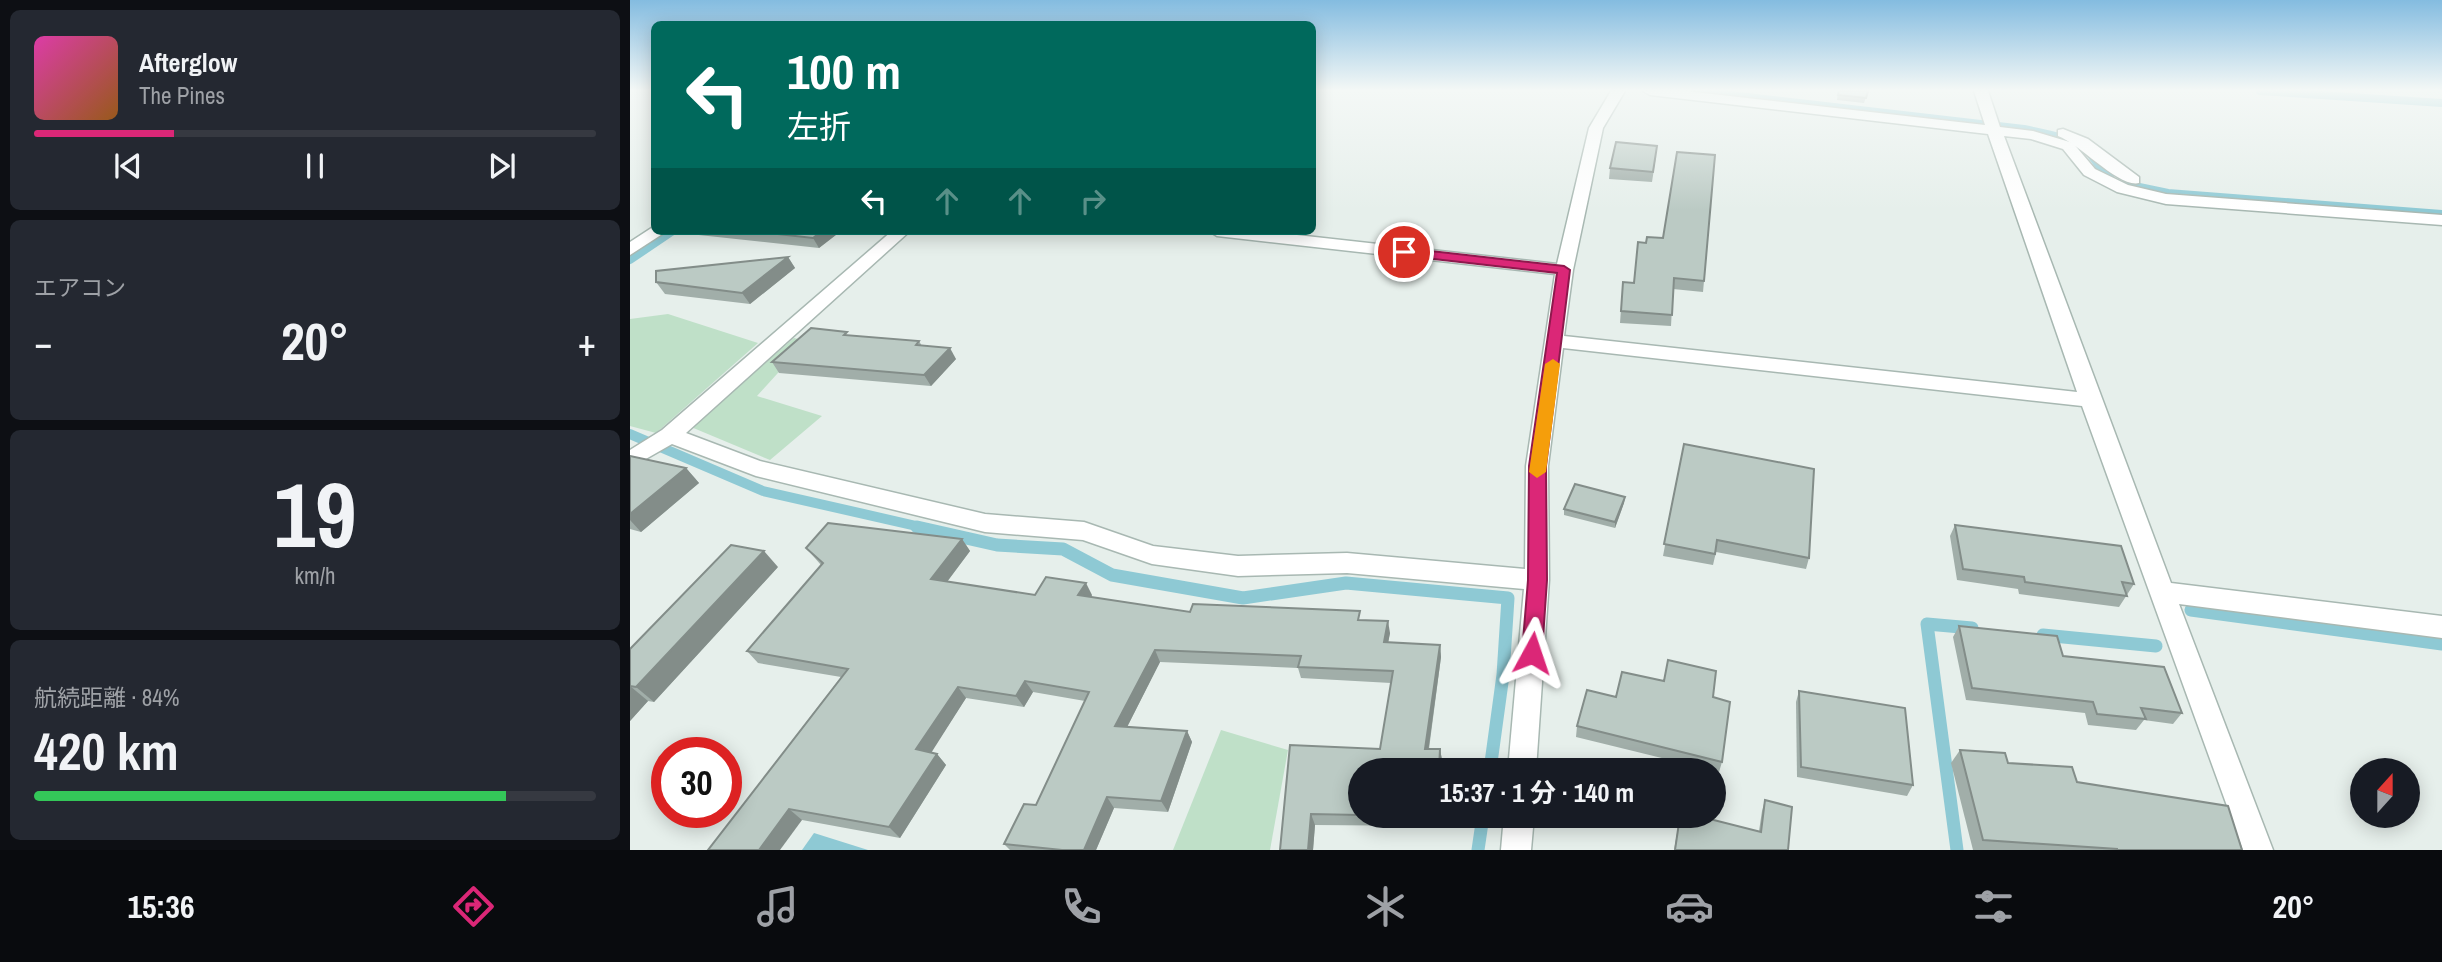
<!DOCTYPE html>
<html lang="ja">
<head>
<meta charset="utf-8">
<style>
  :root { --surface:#171b24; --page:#242831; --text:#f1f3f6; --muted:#9ea1a6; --line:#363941; --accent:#db2777 }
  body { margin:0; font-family:"Archivo Narrow","Noto Sans JP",sans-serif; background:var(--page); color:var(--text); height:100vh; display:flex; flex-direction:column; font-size:26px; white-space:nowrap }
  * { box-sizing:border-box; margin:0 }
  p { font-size:23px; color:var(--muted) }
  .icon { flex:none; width:38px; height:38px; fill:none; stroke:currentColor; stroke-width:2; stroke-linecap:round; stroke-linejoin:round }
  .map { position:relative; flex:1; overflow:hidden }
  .details { display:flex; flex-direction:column; gap:10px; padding:10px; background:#0d0f14; width:630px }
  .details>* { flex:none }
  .hud { position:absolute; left:21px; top:21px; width:665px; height:214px; border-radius:10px; box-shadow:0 4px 18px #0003; background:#00695c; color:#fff; overflow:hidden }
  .needle { width:46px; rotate:21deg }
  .controls { position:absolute; left:1720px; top:758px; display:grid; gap:14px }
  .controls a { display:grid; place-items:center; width:70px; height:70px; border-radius:50%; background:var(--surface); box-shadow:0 4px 18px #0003; font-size:35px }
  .speed { position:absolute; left:21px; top:737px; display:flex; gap:14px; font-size:35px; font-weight:700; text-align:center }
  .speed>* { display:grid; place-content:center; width:91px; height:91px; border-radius:50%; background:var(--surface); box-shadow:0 4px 18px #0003; line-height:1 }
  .speed .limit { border:10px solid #d22; background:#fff; color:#111 }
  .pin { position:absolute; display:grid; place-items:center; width:60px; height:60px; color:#fff; margin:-30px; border:4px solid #fff; border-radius:50%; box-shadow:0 2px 7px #0007 }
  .me { position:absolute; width:77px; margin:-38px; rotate:5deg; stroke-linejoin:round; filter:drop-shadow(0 0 5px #0008) }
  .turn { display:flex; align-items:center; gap:24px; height:147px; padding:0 21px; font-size:32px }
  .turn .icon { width:91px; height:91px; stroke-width:2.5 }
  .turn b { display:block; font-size:49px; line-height:60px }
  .lanes { display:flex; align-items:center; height:66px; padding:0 21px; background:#0003; justify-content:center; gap:35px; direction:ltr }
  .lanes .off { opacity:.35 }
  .big { font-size:52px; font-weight:700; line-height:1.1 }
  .details .card { flex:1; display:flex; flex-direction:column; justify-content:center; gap:10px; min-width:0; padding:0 24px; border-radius:10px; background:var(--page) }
  .details .dial { align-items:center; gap:0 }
  .dial b { font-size:91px; line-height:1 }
  .song { display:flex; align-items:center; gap:21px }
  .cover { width:84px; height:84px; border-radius:10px; background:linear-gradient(135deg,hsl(320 70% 55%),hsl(30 70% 35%)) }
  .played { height:7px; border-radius:4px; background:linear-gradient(90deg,var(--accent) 25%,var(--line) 25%) }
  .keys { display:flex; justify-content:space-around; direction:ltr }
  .heat { display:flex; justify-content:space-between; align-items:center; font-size:38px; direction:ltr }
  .charge { height:10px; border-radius:5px; background:linear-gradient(90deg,#34c759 84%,var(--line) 0) }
  .trip { position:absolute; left:718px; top:758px; width:378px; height:70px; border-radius:35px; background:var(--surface); box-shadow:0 4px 18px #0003; font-weight:700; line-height:70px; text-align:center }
  .menu { display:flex; height:112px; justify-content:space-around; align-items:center; background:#090b0e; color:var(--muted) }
  .menu .icon { width:49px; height:49px }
  .menu .selected { color:var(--accent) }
  .menu b { font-size:32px; color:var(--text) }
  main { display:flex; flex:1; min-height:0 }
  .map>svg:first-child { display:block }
  .green { fill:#bfe0c8 }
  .water { fill:#8ec9d4 }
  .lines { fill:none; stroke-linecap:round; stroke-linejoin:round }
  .stream-far2 { stroke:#8ec9d4; stroke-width:8 }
  .stream-far1 { stroke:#8ec9d4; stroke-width:10 }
  .stream { stroke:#8ec9d4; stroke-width:13 }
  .minor-casing { stroke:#a8b8b2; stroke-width:3 }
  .minor { fill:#fff; fill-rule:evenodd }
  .wall { fill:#a1aea9 }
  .shaded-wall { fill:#838d89 }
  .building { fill:#bbcac4; stroke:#838d89; stroke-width:2 }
  .route { fill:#db2777; stroke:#8e194d; stroke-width:2 }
  .slow { fill:#f59e0b }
</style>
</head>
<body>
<main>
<section class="details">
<div class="card">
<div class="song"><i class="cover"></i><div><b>Afterglow</b><p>The Pines</p></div></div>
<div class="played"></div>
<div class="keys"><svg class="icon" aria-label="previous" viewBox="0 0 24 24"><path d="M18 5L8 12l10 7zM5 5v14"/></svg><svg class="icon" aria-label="pause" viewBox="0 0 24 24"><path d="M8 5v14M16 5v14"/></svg><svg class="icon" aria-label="next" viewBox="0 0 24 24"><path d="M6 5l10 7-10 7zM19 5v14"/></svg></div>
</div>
<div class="card"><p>エアコン</p>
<div class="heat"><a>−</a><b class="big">20°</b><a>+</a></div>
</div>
<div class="card dial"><b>19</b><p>km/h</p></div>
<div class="card"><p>航続距離 · 84%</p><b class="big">420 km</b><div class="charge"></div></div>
</section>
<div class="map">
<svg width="1812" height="850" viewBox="0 0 1812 850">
  <rect width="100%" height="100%" fill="#e6efeb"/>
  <!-- green -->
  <g class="green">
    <path d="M38,314L128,343L26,433L0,426V319Z"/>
    <path d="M164,338L177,341L127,396L192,416L140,460L61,427Z"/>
    <path d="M591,730L658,750L640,850H543Z"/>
  </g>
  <!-- water -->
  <path class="water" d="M184,833L238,850H172Z"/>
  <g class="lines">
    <!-- stream-far2 -->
    <g class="stream-far2">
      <path d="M1066,91L1394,129C1416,134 1440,137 1458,152C1467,160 1469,171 1480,177"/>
      <path d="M1630,91L1812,103"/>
      <path d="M1495,184L1538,193L1812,214"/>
      <path d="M0,260L43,231"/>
    </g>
    <!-- stream-far1 -->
    <path class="stream-far1" d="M0,434L133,491L295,528"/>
    <!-- stream -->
    <g class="stream">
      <path d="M287,527L367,545L433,549L482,575L613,598L716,583L878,598L873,675L860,770"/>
      <path d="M1561,610L1812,644"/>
      <path d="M1413,635L1526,646"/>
      <path d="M848,850L853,816"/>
      <path d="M1327,850L1297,624L1342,628"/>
    </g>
    <defs>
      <g id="minor">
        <path d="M981,91H995L973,128L943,270L934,336L1447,392L1358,134L1020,95L1013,91H1055L1355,125L1344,91H1358L1370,127L1403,131L1443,143L1465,169L1498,185L1536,194L1812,215V225L1536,204L1487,192L1454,175L1433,149L1401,139L1374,136L1541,583L1812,616V638L1549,604L1643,850H1613L1452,406L933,348L918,466L919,580L906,770H878L894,589L717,573L608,576L522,564L453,540L355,532L126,476L42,444L0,468V450L32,430L262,231H280L56,433L130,461L355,514L454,522L523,546L608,556L717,553L895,569L896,466L925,274L587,236L579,231H632L927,264L959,128Z"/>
        <path d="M1433,129L1458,139L1509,177V183C1489,188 1450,144 1428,136V130Z"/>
        <path d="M23,227L24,231H37L0,255V242Z"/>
        <path d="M874,816H904L901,850H871Z"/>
      </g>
    </defs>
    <!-- minor casing -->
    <use href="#minor" class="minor-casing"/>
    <!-- minor -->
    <use href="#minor" class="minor"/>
  </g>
  <!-- wall -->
  <g class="wall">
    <path d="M1208,91H1238L1234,103L1207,100Z"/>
    <path d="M1026,156L1022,182L979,179L980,168Z"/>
    <path d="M49,231H211L189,248L50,233Z"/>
    <path d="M1008,242L1074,281L1073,292L1043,289L1041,326L990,323L993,282L1004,283Z"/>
    <path d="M158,257L165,268L120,304L35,294L26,282Z"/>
    <path d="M220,336L289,341L292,346L326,359L301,386L149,373L142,362Z"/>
    <path d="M1054,444L1179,558L1176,569L1086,552L1083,565L1033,556Z"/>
    <path d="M0,456L56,468L69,483L11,532L0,529Z"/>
    <path d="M995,497L994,503L985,528L934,515V509Z"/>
    <path d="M1325,525L1504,584L1489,607L1389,594L1388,589L1327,580L1320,536Z"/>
    <path d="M332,539L340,551L317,582L405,595H462L461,597L560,612L732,620L760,633L758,642L810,645L811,657L799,749H810L812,760L811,770H730V816H807L806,826L685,825L683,850L660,745L750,749L761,683L671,678L668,668L530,662L497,727L557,731L562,742L538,812L484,808L466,850H380L374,844L406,805L455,701L403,692L394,707L336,698L301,752L307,754L316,765L270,838L172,820L78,850L211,677L128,663L117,651L191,565L176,548Z"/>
    <path d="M148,567L24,702L18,701L0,721V649Z"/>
    <path d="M1329,626L1433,656L1552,713L1543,724L1514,720L1506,730L1458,725L1455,713L1336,700L1323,637Z"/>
    <path d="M1169,691L1283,785L1277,796L1167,777L1166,702Z"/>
    <path d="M986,697H1083L1092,762L1089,772L946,737L947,726Z"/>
    <path d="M1330,750L1447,782L1612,850H1343L1321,763Z"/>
    <path d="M1135,800L1158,850H1044L1050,816L1129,831L1132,811Z"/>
  </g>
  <!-- shaded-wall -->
  <g class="shaded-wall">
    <path d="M192,231H211L189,248L183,238Z"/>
    <path d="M158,257L165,268L120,304L112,293Z"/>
    <path d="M320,348L326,359L301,386L294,375Z"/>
    <path d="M56,468L69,483L11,532L0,520V514Z"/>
    <path d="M995,497L994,503L985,528V522Z"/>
    <path d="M332,539L340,551L310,591L301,579Z"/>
    <path d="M134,551L148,567L24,702L6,687Z"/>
    <path d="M456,583L462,595L455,607L448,595Z"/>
    <path d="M758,621L760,633L756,654L754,642Z"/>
    <path d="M810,645L811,657L797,760L795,749Z"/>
    <path d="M525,650L530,662L492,737L485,726Z"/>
    <path d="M395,681L403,692L394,707L386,696Z"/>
    <path d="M0,686L18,701L0,721Z"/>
    <path d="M328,687L336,698L296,761L286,749Z"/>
    <path d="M557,731L562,742L538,812L531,801Z"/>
    <path d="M810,749L812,760L811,770H809Z"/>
    <path d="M307,754L316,765L270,838L259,827Z"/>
    <path d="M477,797L484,808L466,850H454Z"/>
    <path d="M159,809L172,820L150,850H129Z"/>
    <path d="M681,814L685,825L683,850H678Z"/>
  </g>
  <!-- building -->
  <g class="building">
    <path d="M1209,91H1238L1236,98L1208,95Z"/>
    <path d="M986,142L1027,146L1023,172L980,168Z"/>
    <path d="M1047,152L1085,155L1074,281L1044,278L1042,315L991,311L993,282L1004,283L1008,242L1016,243L1017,237L1033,238Z"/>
    <path d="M120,231H192L183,238Z"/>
    <path d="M158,257L112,293L26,282V271Z"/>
    <path d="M181,328L217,332L214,335L289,341L286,345L320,348L294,375L142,362Z"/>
    <path d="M1054,444L1184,469L1179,558L1087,540L1085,554L1034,544Z"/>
    <path d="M0,456L56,468L0,514Z"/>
    <path d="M945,484L995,497L985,522L934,509Z"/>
    <path d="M198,523L332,539L301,579L405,595L416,577L456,583L448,595L560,612L563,604L730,611L728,620L758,621L754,642L810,645L795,749H810L809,770H730V815L681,814L678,850H650L660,745L750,749L763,671L668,667L671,656L525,650L485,726L557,731L531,801L477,797L454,850H432L374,844L394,804L406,805L459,692L395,681L386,696L328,687L286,749L307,754L259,827L159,809L129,850H78L218,669L117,651L193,563L176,548Z"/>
    <path d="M1325,525L1491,546L1504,584L1492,582L1497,596L1395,582L1394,577L1333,569Z"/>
    <path d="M101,545L134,551L6,687L0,686V649Z"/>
    <path d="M1329,626L1427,636L1433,656L1534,667L1552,713L1511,708L1516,719L1467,714L1463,702L1342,688Z"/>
    <path d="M1038,660L1086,671L1083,697L1100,702L1092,762L947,726L957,690L986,697L992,672L1034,681Z"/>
    <path d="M1169,691L1275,708L1283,785L1171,767Z"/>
    <path d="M1330,750L1375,753L1378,763L1442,767L1447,782L1598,806L1612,850H1487V849L1353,840Z"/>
    <path d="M1135,800L1162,807L1158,850H1045L1050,816H1068L1131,832Z"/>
  </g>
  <!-- sky -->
  <linearGradient id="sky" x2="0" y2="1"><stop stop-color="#84bce0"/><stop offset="0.43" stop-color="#f4f8f6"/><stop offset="1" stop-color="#f4f8f6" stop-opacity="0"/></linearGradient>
  <rect width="1812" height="210" fill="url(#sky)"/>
  <!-- route -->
  <path class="route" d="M774,248L934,266L940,270L916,466L917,580L912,653L909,659L902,661L895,659L892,653L898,580L899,466L927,273L769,255L767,252Z"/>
  <!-- slow -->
  <path class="slow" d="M923,359L930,364L916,472L907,478L899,472L915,364Z"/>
</svg>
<div class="controls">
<a><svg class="needle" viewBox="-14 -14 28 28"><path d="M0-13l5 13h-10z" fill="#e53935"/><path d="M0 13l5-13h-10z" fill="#9ea1a6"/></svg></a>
</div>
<div class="speed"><div class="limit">30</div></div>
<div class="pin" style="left:774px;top:252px;background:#d93025"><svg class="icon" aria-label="arrive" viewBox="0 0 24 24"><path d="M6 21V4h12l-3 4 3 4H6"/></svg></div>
<svg class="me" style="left:902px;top:653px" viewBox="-20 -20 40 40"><path d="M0-17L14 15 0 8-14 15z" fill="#db2777" stroke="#fff" stroke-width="4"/></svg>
<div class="trip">15:37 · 1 分 · 140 m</div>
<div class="hud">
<div class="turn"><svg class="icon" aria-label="left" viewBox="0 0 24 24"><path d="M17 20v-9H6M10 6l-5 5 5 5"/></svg><div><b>100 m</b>左折</div></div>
<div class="lanes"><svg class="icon" aria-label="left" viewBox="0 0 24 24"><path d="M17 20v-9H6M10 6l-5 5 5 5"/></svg><svg class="icon off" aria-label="ahead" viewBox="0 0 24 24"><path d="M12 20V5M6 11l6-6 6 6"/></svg><svg class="icon off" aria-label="ahead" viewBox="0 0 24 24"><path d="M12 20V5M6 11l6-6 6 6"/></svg><svg class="icon off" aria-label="right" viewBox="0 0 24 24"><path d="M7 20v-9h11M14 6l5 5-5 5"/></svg></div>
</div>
</div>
</main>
<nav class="menu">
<b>15:36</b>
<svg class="icon selected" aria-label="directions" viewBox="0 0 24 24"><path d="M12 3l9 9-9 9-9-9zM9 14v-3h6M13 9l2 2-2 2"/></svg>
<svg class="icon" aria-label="music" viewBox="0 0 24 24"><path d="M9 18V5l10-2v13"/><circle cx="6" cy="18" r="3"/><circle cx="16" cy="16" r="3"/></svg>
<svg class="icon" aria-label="phone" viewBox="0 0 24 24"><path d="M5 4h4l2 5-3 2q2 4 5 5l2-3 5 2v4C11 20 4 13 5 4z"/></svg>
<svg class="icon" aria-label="climate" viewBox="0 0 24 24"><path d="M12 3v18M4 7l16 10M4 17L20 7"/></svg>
<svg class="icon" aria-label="car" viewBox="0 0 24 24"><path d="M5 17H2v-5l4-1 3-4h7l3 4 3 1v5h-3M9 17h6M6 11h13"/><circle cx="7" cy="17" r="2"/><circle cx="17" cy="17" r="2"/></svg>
<svg class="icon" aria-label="filters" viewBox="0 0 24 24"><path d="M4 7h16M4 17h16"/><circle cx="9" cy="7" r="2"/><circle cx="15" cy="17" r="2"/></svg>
<b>20°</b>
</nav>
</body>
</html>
